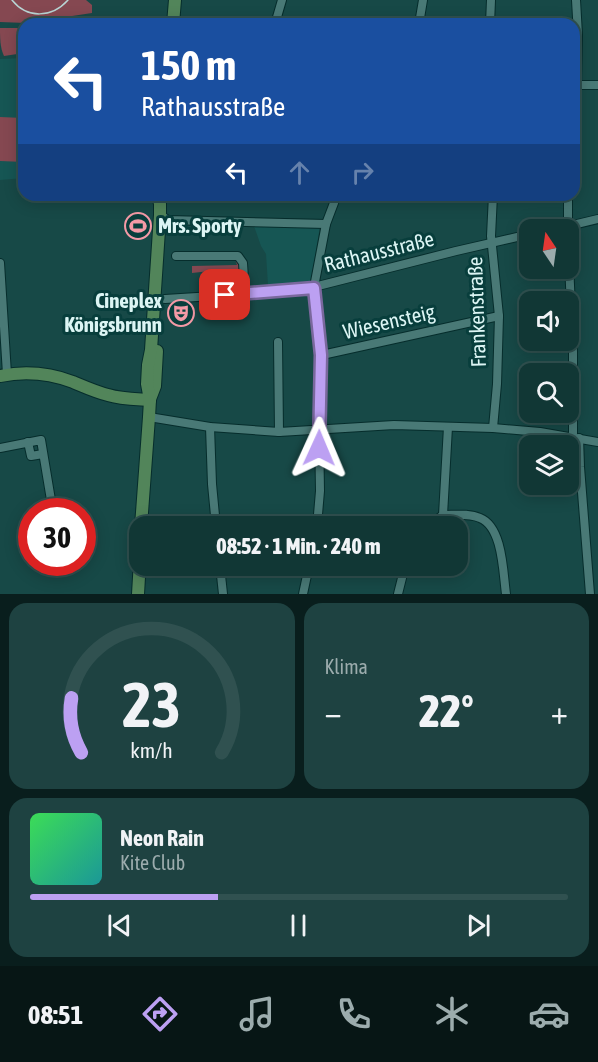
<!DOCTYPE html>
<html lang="de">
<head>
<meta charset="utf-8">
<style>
  :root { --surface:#113735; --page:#1e4241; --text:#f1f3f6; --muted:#9cacad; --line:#305150; --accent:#bca0f2 }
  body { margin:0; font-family:"Asap Condensed",sans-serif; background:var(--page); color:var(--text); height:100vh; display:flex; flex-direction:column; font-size:22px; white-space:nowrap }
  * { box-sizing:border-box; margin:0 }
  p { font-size:20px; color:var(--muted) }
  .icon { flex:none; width:33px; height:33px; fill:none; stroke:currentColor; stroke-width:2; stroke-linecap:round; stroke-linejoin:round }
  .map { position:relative; height:594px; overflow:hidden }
  .details { display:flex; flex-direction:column; gap:9px; padding:9px; background:#091e1d; flex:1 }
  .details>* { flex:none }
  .banner { position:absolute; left:18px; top:18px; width:562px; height:183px; border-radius:18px; box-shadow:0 3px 15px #0003,0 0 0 2px var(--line); background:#1a4fa0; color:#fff; overflow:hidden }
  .needle { width:39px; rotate:347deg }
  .tools { position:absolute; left:519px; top:219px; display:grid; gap:12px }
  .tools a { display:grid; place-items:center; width:60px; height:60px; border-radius:12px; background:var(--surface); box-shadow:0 3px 15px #0003,0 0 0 2px var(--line); font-size:30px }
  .speed { position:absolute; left:18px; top:498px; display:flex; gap:12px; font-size:30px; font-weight:700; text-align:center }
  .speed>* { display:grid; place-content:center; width:78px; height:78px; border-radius:50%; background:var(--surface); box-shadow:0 3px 15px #0003,0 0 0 2px var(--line); line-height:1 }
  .speed .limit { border:9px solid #d22; background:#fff; color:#111 }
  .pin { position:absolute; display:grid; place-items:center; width:51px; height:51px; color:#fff; margin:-26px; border-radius:12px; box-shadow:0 3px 9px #0006 }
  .me { position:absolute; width:66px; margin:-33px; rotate:1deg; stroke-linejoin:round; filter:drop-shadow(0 0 4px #0008) }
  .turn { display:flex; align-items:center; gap:21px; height:126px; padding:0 24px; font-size:27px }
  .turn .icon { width:78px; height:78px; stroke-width:2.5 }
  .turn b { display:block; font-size:42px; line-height:51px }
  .lanes { display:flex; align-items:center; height:57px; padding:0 24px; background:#0003; justify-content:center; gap:30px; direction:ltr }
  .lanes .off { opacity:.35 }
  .big { font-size:45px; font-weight:800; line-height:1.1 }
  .details .widget { flex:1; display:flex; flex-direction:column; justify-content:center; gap:9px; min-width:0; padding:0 21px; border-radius:18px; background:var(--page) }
  .details .dial { align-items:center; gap:0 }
  .dial svg { height:156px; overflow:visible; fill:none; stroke:var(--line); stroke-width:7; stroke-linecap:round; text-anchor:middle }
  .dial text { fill:var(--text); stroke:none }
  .song { display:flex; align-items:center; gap:18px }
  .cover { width:72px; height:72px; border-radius:9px; background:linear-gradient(135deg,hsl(130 70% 55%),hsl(180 70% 35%)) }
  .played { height:6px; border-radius:3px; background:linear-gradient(90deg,var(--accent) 35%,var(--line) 35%) }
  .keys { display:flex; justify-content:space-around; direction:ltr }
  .heat { display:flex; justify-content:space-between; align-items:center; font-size:33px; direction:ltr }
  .details .tiles { flex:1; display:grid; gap:9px; grid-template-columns:1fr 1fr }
  .widget:last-child { grid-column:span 2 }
  .trip { position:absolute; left:129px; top:516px; width:339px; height:60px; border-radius:18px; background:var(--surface); box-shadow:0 3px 15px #0003,0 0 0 2px var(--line); font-weight:800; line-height:60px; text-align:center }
  .tab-bar { display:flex; height:96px; justify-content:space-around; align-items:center; background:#071615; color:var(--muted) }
  .tab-bar .icon { width:42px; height:42px }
  .tab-bar .on { color:var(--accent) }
  .tab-bar b { font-size:27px; color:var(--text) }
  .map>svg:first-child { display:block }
  .built { fill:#165654 }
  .green { fill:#854851 }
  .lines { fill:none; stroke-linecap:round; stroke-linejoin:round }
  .street-casing { stroke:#062d2c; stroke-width:10 }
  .secondary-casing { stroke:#062d2c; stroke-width:14 }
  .street { stroke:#497976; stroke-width:8 }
  .secondary { stroke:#52855a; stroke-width:12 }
  .tram { stroke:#b8d5d4; stroke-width:1.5 }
  .route-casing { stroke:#7a689d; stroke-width:15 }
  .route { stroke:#bca0f2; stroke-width:10 }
  .labels { text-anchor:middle; stroke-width:6; stroke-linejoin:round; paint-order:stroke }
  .poi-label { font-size:21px; font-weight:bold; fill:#dcf5f4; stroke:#083e3c; text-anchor:start }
  .street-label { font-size:21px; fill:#dcf5f4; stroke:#083e3c }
</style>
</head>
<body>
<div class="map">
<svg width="598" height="594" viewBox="0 0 598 594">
  <rect width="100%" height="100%" fill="#174947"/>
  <!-- built -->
  <g class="built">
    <path d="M24,58V178L0,180V59Z"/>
    <path d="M254,226H320L311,281L268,285L266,254L261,246Z"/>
  </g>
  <!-- green -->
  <g class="green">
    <path d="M0,0H86L92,5V13L26,23L0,22Z"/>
    <path d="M0,28H24V53L4,56C0,48 0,37 0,28Z"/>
    <path d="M0,117L24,118V162L0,161Z"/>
    <path d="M235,259L239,262L241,271L235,272V286L212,288L210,271L192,273V266L237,265Z"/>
  </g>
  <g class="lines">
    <defs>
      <g id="street">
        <path d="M275,24L282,0"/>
        <path d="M419,24L423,0"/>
        <path d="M490,24L491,0"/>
        <path d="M577,85H598"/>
        <path d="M574,88L577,85L578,35L576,0"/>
        <path d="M396,195H444"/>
        <path d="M568,195V229"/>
        <path d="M160,215L168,220L326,224"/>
        <path d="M552,230L598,219"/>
        <path d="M568,241L573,352V437"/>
        <path d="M176,256H238L243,263L245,294"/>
        <path d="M0,263L7,374"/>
        <path d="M165,299L245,294L314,287L456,251L530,234"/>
        <path d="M278,342L279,432"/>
        <path d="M322,355L499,316"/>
        <path d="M149,417L210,427L279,432L394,425L493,428L540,432L598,442"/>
        <path d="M210,427L212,484L216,526"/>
        <path d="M493,428L497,384L499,316L491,236L493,195"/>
        <path d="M579,438L580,467L590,594"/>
        <path d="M28,442L31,456L43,454"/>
        <path d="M0,448L41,440L53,512"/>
        <path d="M443,515C455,515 469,513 480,518C503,527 503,573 506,594"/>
        <path d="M317,526L320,491L319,430L322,355L314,287L326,224L337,195"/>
        <path d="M428,526L443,515L448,427"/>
        <path d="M220,566L223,594"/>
        <path d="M303,594L309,566"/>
        <path d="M398,594L405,566"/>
      </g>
      <g id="secondary">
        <path d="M173,24L175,0"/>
        <path d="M0,376C25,371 49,373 73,382C85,387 96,392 108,395C121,399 136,399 150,400"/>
        <path d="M150,399L155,386L157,351"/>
        <path d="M141,526L149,417L150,400L147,384L148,365L151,350L160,215V204L158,195"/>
        <path d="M138,594L140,560"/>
      </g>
    </defs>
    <!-- street casing -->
    <use href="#street" class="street-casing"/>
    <!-- secondary casing -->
    <use href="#secondary" class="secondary-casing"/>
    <!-- street -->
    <use href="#street" class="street"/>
    <!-- secondary -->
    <use href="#secondary" class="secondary"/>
    <!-- tram -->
    <path class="tram" d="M12,0C27,19 52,18 68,0"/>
  </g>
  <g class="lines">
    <defs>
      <path id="route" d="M225,295L314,288L321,355L319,448"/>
    </defs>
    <!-- route casing -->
    <use href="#route" class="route-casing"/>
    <!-- route -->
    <use href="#route" class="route"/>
  </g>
  <!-- icons -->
  <defs>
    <symbol id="stadium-ring" viewBox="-11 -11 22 22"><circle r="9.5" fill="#083e3c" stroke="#f49aa6" stroke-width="1.5"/><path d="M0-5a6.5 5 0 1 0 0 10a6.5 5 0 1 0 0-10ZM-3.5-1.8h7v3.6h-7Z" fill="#f49aa6"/></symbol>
    <symbol id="theatre-ring" viewBox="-11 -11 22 22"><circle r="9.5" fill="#083e3c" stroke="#f49aa6" stroke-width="1.5"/><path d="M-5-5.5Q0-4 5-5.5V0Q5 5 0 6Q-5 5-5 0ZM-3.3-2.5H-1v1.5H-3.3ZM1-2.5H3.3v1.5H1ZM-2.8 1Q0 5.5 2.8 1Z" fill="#f49aa6"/></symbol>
  </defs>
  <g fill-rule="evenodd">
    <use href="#stadium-ring" x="123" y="211" width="30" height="30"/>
    <use href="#theatre-ring" x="166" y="298" width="30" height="30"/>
  </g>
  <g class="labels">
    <!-- poi labels -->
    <g class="poi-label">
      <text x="158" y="233">Mrs. Sporty</text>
      <text x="162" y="308" text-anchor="end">Cineplex<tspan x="162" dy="24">Königsbrunn</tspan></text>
    </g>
    <!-- street labels -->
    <g class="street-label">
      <text transform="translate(379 252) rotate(-14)" y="7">Rathausstraße</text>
      <text transform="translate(477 312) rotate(-92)" y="7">Frankenstraße</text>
      <text transform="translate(389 322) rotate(-13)" y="7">Wiesensteig</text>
    </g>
  </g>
</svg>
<div class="tools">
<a><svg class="needle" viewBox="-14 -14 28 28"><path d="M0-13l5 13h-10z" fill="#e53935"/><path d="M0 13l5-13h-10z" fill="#9cacad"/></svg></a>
<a><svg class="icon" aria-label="sound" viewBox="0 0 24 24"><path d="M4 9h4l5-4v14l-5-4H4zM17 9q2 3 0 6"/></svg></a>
<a><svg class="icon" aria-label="search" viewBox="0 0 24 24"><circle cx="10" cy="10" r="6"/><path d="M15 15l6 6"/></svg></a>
<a><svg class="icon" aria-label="layers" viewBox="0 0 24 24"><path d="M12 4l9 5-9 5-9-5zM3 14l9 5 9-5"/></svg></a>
</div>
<div class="speed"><div class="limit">30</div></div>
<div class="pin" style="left:225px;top:295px;background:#d93025"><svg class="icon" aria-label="arrive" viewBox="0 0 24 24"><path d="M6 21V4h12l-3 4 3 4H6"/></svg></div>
<svg class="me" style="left:319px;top:448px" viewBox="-20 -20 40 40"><path d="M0-17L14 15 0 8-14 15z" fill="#bca0f2" stroke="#fff" stroke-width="4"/></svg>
<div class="trip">08:52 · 1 Min. · 240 m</div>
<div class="banner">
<div class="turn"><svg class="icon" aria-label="left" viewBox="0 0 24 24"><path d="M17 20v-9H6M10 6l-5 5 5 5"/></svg><div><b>150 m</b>Rathausstraße</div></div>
<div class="lanes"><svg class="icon" aria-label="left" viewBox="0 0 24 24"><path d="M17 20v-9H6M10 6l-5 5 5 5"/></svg><svg class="icon off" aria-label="ahead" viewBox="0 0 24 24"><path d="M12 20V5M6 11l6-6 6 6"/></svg><svg class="icon off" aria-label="right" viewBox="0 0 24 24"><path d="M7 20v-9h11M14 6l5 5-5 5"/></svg></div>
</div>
</div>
<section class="details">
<div class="tiles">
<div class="widget dial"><svg viewBox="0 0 100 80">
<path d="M14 69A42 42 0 1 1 86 69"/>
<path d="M14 69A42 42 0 0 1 9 41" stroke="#bca0f2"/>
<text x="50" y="56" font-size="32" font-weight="700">23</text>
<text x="50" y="72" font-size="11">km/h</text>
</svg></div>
<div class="widget"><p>Klima</p>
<div class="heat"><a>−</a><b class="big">22°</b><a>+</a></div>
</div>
<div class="widget">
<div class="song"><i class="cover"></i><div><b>Neon Rain</b><p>Kite Club</p></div></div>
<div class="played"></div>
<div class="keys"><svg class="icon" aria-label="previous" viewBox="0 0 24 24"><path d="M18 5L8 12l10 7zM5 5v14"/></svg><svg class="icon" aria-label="pause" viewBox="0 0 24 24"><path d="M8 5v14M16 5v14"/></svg><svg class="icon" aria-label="next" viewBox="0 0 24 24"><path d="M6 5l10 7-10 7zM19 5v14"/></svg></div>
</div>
</div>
</section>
<nav class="tab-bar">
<b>08:51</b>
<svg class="icon on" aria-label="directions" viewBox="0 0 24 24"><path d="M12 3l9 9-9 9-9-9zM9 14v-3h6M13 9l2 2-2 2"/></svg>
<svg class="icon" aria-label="music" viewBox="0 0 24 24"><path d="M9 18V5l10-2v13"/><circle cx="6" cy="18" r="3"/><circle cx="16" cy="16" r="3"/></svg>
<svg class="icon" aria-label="phone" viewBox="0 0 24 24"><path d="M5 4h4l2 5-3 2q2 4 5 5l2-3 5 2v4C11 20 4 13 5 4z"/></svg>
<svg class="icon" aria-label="climate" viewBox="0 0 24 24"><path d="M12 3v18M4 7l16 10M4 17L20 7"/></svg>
<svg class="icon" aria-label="car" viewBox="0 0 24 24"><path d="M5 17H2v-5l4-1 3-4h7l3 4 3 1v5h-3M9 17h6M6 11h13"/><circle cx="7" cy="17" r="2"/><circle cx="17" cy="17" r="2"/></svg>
</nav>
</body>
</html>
